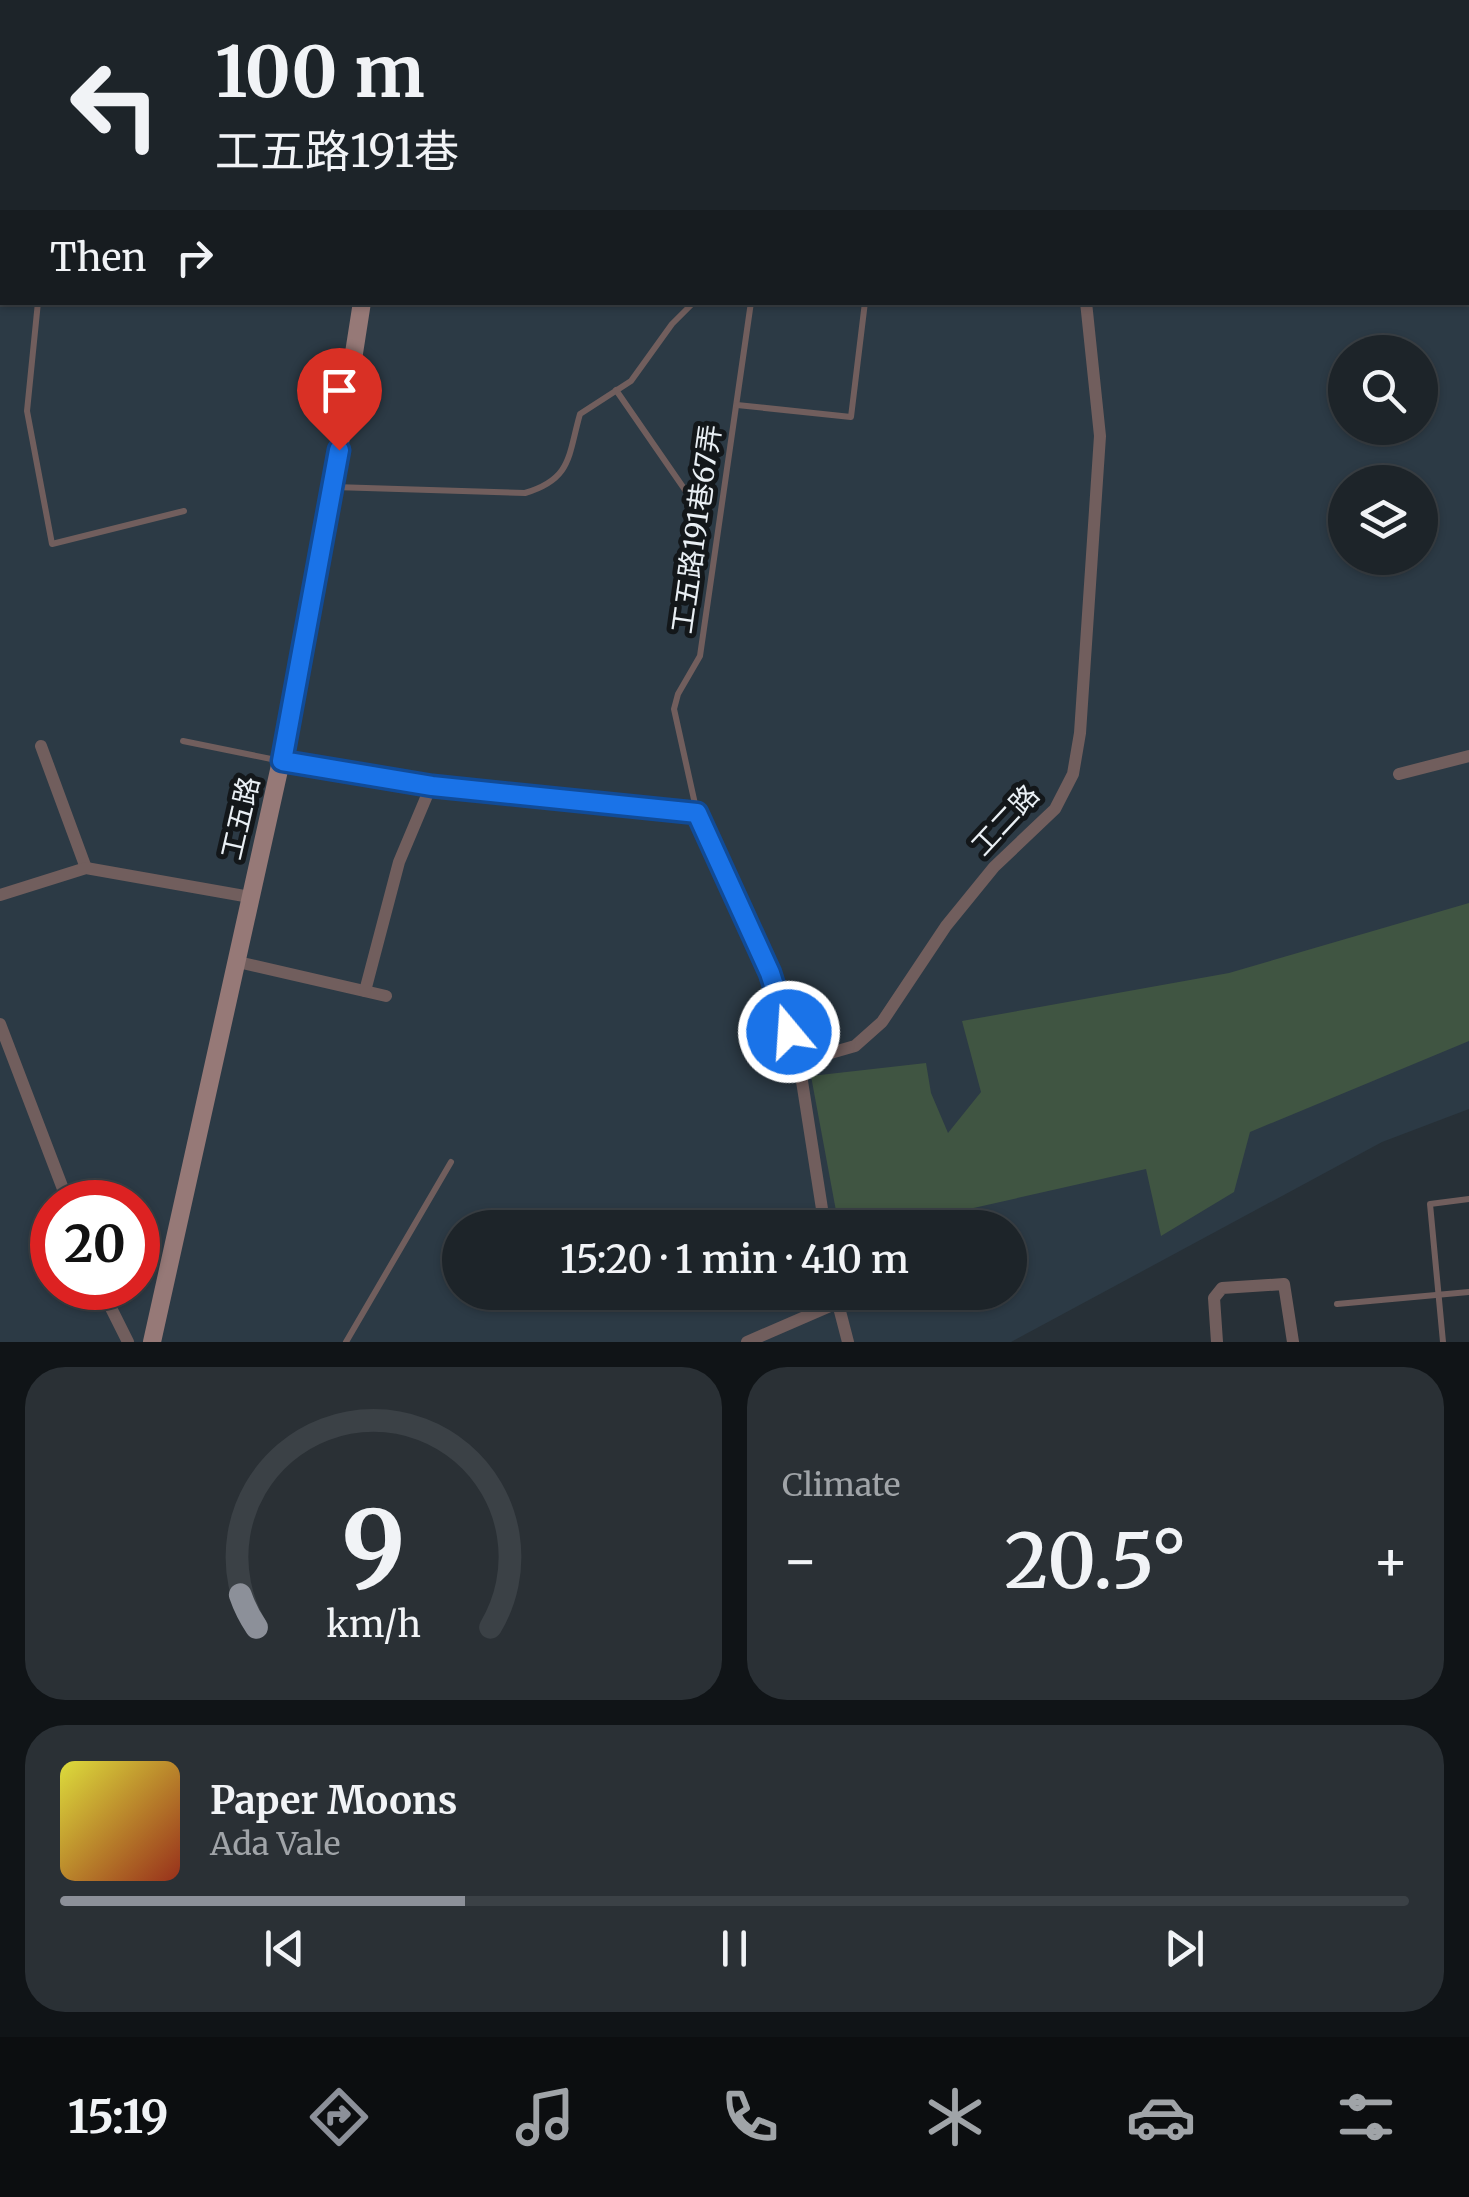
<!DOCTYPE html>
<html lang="en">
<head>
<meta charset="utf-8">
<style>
  :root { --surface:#1d2429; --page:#2a3035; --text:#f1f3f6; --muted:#a0a4a8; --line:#3b4146; --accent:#8c9099 }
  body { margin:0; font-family:Merriweather,"Noto Sans TC",serif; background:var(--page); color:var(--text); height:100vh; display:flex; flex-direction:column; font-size:38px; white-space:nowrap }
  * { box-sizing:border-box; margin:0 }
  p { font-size:32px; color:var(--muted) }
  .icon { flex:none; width:55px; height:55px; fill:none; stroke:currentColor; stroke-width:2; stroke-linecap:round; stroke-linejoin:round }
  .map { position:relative; height:1342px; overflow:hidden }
  .panel { display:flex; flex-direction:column; gap:25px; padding:25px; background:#101417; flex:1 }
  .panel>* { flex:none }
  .top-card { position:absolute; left:0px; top:0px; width:1470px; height:305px; box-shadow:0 2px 8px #0004,0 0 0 2px var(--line); background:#1d2429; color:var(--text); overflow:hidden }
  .tools { position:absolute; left:1328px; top:335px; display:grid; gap:20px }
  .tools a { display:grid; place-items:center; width:110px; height:110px; border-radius:50%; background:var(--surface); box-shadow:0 2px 8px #0004,0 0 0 2px var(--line); font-size:50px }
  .speed { position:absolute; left:30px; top:1180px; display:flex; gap:20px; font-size:50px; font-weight:700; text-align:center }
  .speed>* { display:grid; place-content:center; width:130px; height:130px; border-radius:50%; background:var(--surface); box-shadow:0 2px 8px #0004,0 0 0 2px var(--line); line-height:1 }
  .speed .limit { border:15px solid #d22; background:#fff; color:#111 }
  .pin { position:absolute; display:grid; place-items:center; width:85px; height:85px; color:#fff; margin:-102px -42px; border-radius:50% 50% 50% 0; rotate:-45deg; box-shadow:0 0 10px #0007 }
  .pin .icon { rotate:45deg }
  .me { position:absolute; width:110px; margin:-55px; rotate:342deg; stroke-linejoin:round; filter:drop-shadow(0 0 8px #0008) }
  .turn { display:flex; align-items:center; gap:35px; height:210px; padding:0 50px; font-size:45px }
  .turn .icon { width:130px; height:130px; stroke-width:2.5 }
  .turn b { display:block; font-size:70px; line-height:85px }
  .then { display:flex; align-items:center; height:95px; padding:0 50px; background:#0003; gap:20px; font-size:38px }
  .big { font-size:75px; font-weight:600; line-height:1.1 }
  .panel .widget { flex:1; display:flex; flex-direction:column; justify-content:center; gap:15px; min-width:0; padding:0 35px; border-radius:40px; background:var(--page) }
  .panel .dial { align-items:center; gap:0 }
  .dial svg { height:260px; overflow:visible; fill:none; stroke:var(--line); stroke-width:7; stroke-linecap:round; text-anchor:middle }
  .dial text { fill:var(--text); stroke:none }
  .song { display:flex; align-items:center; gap:30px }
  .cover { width:120px; height:120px; border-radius:15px; background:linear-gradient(135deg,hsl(60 70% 55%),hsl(10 70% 35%)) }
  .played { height:10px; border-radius:5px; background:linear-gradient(90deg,var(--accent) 30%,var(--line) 30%) }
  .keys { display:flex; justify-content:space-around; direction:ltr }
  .heat { display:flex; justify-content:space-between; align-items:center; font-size:55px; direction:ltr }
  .panel .tiles { flex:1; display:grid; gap:25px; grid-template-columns:1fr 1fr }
  .widget:last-child { grid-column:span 2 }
  .trip { position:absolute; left:442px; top:1210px; width:585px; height:100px; border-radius:50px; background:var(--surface); box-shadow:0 2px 8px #0004,0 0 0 2px var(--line); font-weight:600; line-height:100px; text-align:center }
  .dock { display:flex; height:160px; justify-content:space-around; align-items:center; background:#0c0e10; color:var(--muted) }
  .dock .icon { width:70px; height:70px }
  .dock .active { color:var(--accent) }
  .dock b { font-size:45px; color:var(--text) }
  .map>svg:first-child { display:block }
  .built { fill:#2c3a45; fill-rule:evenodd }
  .green { fill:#405542 }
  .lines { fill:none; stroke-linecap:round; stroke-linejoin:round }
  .lane { stroke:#715e5d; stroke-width:6 }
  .street { stroke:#715e5d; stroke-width:12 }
  .secondary { stroke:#967977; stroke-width:18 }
  .route-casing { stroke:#114b97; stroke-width:25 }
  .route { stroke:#1a73e8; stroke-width:18 }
  .labels { text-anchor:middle; stroke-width:10; stroke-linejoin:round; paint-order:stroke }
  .street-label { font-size:28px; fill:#e9eff4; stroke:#13171a }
</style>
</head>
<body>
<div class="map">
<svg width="1469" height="1342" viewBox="0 0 1469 1342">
  <rect width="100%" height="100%" fill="#273037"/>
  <!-- built -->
  <path class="built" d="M0,0H1130L2,2V302H1468L1469,67V1109L1382,1142L1011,1342H0ZM1345,352H1420V428H1345ZM1345,482H1420V558H1345ZM52,1202H138V1288H52ZM460,1228H1010V1292H460Z"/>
  <!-- green -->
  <path class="green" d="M1469,903V1041L1250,1132L1234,1192L1161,1236L1146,1169L889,1227H839L811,1076L926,1063L931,1093L948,1133L981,1092L962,1021L1229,973Z"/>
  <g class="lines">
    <!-- lane -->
    <g class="lane">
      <path d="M325,0L336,2"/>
      <path d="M0,121L2,120"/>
      <path d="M1468,171H1469"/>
      <path d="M0,219L2,222"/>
      <path d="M38,302L27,411L52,544L184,511"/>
      <path d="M751,302L700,656L678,694L674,709L697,813L769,973L799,1062"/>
      <path d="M616,390L703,516"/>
      <path d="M737,405L851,417L865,302"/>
      <path d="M334,487L525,493C572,479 568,456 580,414L631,381L672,324L694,302"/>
      <path d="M183,741L281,761L431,786L697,813"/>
      <path d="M1337,1304L1469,1292"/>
      <path d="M346,1342L451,1162"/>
      <path d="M1443,1342L1430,1204L1469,1199"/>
    </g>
    <!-- street -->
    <g class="street">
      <path d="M845,0L871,2"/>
      <path d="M776,2V0"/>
      <path d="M1111,2L1112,0"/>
      <path d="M41,746L86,868"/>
      <path d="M1399,774L1469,756"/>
      <path d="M0,895L86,868L250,897"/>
      <path d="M238,962L386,996"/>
      <path d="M365,991L399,862L431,786"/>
      <path d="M0,1024L68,1202"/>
      <path d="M825,1228L799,1062L855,1046L882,1022L946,926L994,867L1055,809L1073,774L1080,733L1100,436L1086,302"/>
      <path d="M101,1288L128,1342"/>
      <path d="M835,1292L848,1342"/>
      <path d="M747,1342L837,1303"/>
      <path d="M1217,1342L1214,1298L1222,1288L1284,1284L1293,1342"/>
    </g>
    <!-- secondary -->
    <g class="secondary">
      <path d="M414,2L415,0"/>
      <path d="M152,1342L281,761L333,487L362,302"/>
    </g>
  </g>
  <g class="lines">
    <defs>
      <path id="route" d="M339,450L282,761L432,786L697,813L770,973L789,1032"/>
    </defs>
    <!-- route casing -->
    <use href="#route" class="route-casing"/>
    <!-- route -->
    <use href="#route" class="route"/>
  </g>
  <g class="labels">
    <!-- street labels -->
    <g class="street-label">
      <text transform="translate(696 529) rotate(-82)" y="10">工五路191巷67弄</text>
      <text transform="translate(240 818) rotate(-77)" y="10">工五路</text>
      <text transform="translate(1005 820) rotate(-47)" y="10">工二路</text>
    </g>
  </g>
</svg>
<div class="tools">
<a><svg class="icon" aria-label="search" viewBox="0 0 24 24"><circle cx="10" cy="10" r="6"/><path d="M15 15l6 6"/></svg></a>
<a><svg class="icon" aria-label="layers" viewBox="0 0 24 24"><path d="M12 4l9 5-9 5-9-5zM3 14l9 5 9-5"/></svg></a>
</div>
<div class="speed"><div class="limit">20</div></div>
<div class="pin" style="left:339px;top:450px;background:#d93025"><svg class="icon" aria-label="arrive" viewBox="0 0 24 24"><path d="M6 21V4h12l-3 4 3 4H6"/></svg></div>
<svg class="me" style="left:789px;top:1032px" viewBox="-20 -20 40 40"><circle r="17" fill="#1a73e8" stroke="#fff" stroke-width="3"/><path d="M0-11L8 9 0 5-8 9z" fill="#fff"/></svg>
<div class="trip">15:20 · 1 min · 410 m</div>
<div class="top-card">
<div class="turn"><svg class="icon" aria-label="left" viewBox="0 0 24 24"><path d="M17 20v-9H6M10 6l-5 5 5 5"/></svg><div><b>100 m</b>工五路191巷</div></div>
<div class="then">Then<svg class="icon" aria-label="right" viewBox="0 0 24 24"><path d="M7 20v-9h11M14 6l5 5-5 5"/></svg></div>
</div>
</div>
<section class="panel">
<div class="tiles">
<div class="widget dial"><svg viewBox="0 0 100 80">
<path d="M14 69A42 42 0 1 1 86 69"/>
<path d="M14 69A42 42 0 0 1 9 59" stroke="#8c9099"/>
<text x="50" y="56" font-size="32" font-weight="700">9</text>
<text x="50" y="72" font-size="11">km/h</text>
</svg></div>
<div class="widget"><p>Climate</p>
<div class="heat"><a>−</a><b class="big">20.5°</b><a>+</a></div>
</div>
<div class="widget">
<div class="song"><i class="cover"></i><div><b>Paper Moons</b><p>Ada Vale</p></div></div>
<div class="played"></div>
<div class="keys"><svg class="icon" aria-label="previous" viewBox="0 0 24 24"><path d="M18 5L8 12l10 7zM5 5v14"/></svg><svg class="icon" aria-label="pause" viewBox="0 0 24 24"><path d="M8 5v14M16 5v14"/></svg><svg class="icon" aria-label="next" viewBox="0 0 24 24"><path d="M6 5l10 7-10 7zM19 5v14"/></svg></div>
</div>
</div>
</section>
<nav class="dock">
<b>15:19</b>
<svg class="icon active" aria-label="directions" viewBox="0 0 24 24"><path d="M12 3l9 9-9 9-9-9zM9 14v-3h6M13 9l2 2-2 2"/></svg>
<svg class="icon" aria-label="music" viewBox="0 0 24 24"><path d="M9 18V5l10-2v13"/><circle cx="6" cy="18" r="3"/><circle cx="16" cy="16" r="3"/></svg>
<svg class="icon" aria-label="phone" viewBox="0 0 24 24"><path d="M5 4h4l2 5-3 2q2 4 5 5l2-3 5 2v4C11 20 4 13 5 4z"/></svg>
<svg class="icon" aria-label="climate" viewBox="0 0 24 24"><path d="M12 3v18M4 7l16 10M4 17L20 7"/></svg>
<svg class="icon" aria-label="car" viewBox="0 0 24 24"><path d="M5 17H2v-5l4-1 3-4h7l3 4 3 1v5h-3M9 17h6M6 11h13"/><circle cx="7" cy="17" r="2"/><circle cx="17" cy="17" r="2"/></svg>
<svg class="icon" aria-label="filters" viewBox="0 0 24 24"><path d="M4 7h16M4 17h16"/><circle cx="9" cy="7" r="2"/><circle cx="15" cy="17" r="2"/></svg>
</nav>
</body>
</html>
